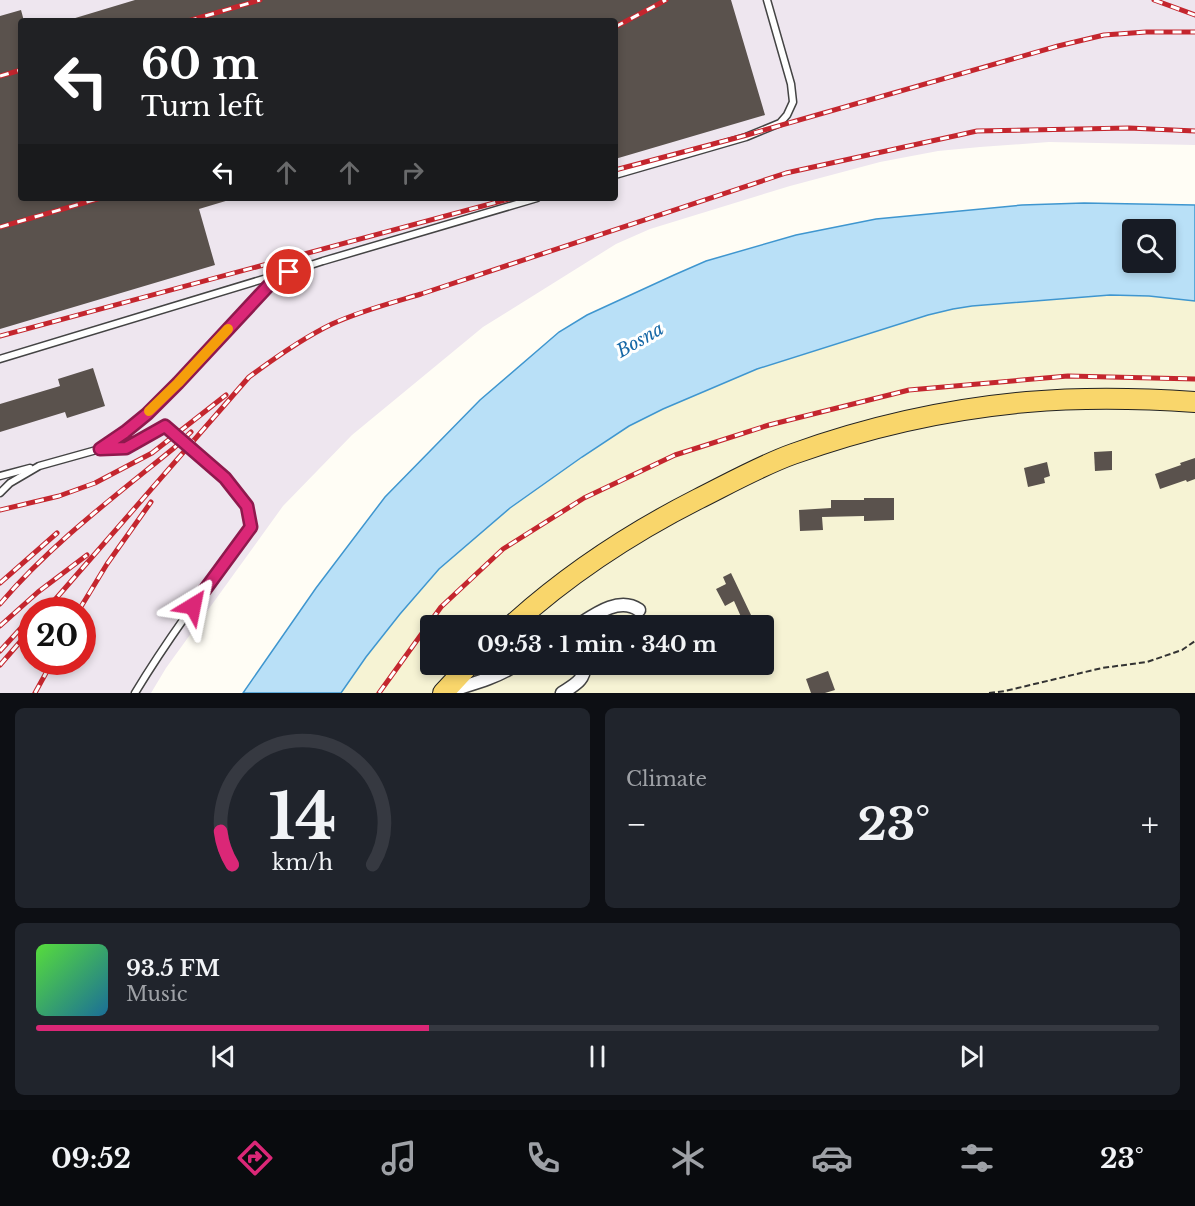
<!DOCTYPE html>
<html lang="en">
<head>
<meta charset="utf-8">
<style>
  :root { --surface:#171b24; --page:#20242c; --text:#f1f3f6; --muted:#9ea1a6; --line:#363941; --accent:#db2777 }
  body { margin:0; font-family:"Libre Baskerville",serif; background:var(--page); color:var(--text); height:100vh; display:flex; flex-direction:column; font-size:22px; white-space:nowrap }
  * { box-sizing:border-box; margin:0 }
  p { font-size:20px; color:var(--muted) }
  .icon { flex:none; width:33px; height:33px; fill:none; stroke:currentColor; stroke-width:2; stroke-linecap:round; stroke-linejoin:round }
  .map { position:relative; height:693px; overflow:hidden }
  .side { display:flex; flex-direction:column; gap:15px; padding:15px; background:#0d0f14; flex:1 }
  .side>* { flex:none }
  .hud { position:absolute; left:18px; top:18px; width:600px; height:183px; border-radius:6px; box-shadow:0 3px 9px #0003; background:#202124; color:#fff; overflow:hidden }
  .fabs { position:absolute; left:1122px; top:219px; display:grid; gap:12px }
  .fabs a { display:grid; place-items:center; width:54px; height:54px; border-radius:6px; background:var(--surface); box-shadow:0 3px 9px #0003; font-size:30px }
  .speed { position:absolute; left:18px; top:597px; display:flex; gap:12px; font-size:30px; font-weight:700; text-align:center }
  .speed>* { display:grid; place-content:center; width:78px; height:78px; border-radius:50%; background:var(--surface); box-shadow:0 3px 9px #0003; line-height:1 }
  .speed .limit { border:9px solid #d22; background:#fff; color:#111 }
  .pin { position:absolute; display:grid; place-items:center; width:51px; height:51px; color:#fff; margin:-26px; border:3px solid #fff; border-radius:50%; box-shadow:0 2px 6px #0007 }
  .me { position:absolute; width:66px; margin:-33px; rotate:35deg; stroke-linejoin:round; filter:drop-shadow(0 0 4px #0008) }
  .turn { display:flex; align-items:center; gap:21px; height:126px; padding:0 24px; font-size:27px }
  .turn .icon { width:78px; height:78px; stroke-width:2.5 }
  .turn b { display:block; font-size:42px; line-height:51px }
  .lanes { display:flex; align-items:center; height:57px; padding:0 24px; background:#0003; justify-content:center; gap:30px; direction:ltr }
  .lanes .off { opacity:.35 }
  .big { font-size:45px; font-weight:800; line-height:1.1 }
  .side .card { flex:1; display:flex; flex-direction:column; justify-content:center; gap:9px; min-width:0; padding:0 21px; border-radius:9px; background:var(--page) }
  .side .dial { align-items:center; gap:0 }
  .dial svg { height:156px; overflow:visible; fill:none; stroke:var(--line); stroke-width:7; stroke-linecap:round; text-anchor:middle }
  .dial text { fill:var(--text); stroke:none }
  .song { display:flex; align-items:center; gap:18px }
  .cover { width:72px; height:72px; border-radius:9px; background:linear-gradient(135deg,hsl(110 70% 55%),hsl(200 70% 35%)) }
  .played { height:6px; border-radius:3px; background:linear-gradient(90deg,var(--accent) 35%,var(--line) 35%) }
  .keys { display:flex; justify-content:space-around; direction:ltr }
  .heat { display:flex; justify-content:space-between; align-items:center; font-size:33px; direction:ltr }
  .side .tiles { flex:1; display:grid; gap:15px; grid-template-columns:1fr 1fr }
  .card:last-child { grid-column:span 2 }
  .trip { position:absolute; left:420px; top:615px; width:354px; height:60px; border-radius:6px; background:var(--surface); box-shadow:0 3px 9px #0003; font-weight:800; line-height:60px; text-align:center }
  .menu { display:flex; height:96px; justify-content:space-around; align-items:center; background:#090b0e; color:var(--muted) }
  .menu .icon { width:42px; height:42px }
  .menu .on { color:var(--accent) }
  .menu b { font-size:27px; color:var(--text) }
  .map>svg:first-child { display:block }
  .industrial { fill:#eee6ef; fill-rule:evenodd }
  .farmland { fill:#f6f3d4; fill-rule:evenodd }
  .water { fill:#b9e0f7; stroke:#3f96cf; stroke-width:1.5; fill-rule:evenodd }
  .building { fill:#5a524d }
  .lines { fill:none; stroke-linecap:round; stroke-linejoin:round }
  .service-casing { stroke:#444; stroke-width:9 }
  .minor-casing { stroke:#444; stroke-width:15 }
  .primary-casing { stroke:#222; stroke-width:22 }
  .path { stroke:#333; stroke-width:2; stroke-dasharray:6 3; stroke-linecap:butt }
  .service { stroke:#fff; stroke-width:6 }
  .minor { stroke:#fff; stroke-width:12 }
  .primary { stroke:#f9d66b; stroke-width:20 }
  .rail-casing { stroke:#c4262e; stroke-width:5 }
  .rail { stroke:#fff; stroke-width:3; stroke-dasharray:9; stroke-linecap:butt }
  .route-casing { stroke:#8e194d; stroke-width:15 }
  .route { stroke:#db2777; stroke-width:10 }
  .slow { stroke:#f59e0b; stroke-width:10 }
  .labels { text-anchor:middle; stroke-width:6; stroke-linejoin:round; paint-order:stroke }
  .water-label { font-size:18px; font-style:italic; fill:#1768a6; stroke:#fff }
</style>
</head>
<body>
<div class="map">
<svg width="1195" height="693" viewBox="0 0 1195 693">
  <rect width="100%" height="100%" fill="#fffdf5"/>
  <!-- industrial -->
  <path class="industrial" d="M0,0H1195V145L1049,142L980,147L938,151L880,162L790,186L650,229L616,244L483,327L352,435L283,506L166,668L151,693H0ZM21,21H615V198H21ZM32,610H82V662H32Z"/>
  <!-- farmland -->
  <path class="farmland" d="M1110,295L1149,296L1195,301V693H341L366,657L400,614L439,569L510,508L582,457L629,426L663,409L757,369L928,315L953,309L972,306ZM430,626H764V664H430Z"/>
  <!-- water -->
  <path class="water" d="M1084,203L1195,205V301L1149,296L1110,295L972,306L953,309L928,315L757,369L663,409L629,426L582,457L510,508L439,569L400,614L366,657L341,693H243L316,588L385,497L480,400L559,332L587,315L674,275L706,261L796,235L876,219L1022,205ZM1132,230H1166V262H1132Z"/>
  <!-- building -->
  <g class="building">
    <path d="M135,0H731L765,115L615,159V21H73L72,19Z"/>
    <path d="M21,10L24,21H21V198H228L229,200L199,209L215,265L0,329V16Z"/>
    <path d="M93,368L105,406L67,418L65,412L0,432V404L60,386L58,379Z"/>
    <path d="M1112,451V470L1095,471L1094,452Z"/>
    <path d="M1195,458V479L1187,482L1186,480L1160,489L1155,474L1181,465L1180,463Z"/>
    <path d="M1047,462L1050,476L1044,478L1045,483L1028,487L1024,468Z"/>
    <path d="M864,498H894V520L864,521V516L822,517L823,530L800,531L799,510L831,508V500H864Z"/>
    <path d="M731,573L751,615L742,619L734,601L725,606L716,589L726,584L723,577Z"/>
    <path d="M645,616L647,626H616L615,620L635,617L640,618Z"/>
    <path d="M828,671L835,690L825,693H811L806,679Z"/>
  </g>
  <g class="lines">
    <defs>
      <g id="service">
        <path d="M615,175L746,137L780,123L787,115L793,102L791,84L767,0"/>
        <path d="M0,359L280,274"/>
        <path d="M100,449C166,404 217,341 271,283L289,272L323,261L537,198"/>
        <path d="M0,476L30,468"/>
        <path d="M0,493L10,483L39,466L100,449L126,448L165,425L225,478L247,505L251,527C211,581 170,635 135,693"/>
      </g>
      <g id="minor">
        <path d="M577,626C594,615 619,596 639,610"/>
        <path d="M453,682L459,688C479,682 499,676 517,664"/>
        <path d="M562,693C574,685 586,680 584,664"/>
      </g>
      <g id="primary">
        <path d="M511,626C567,575 631,533 698,499C728,484 762,465 793,454C868,427 948,409 1027,402C1083,397 1139,398 1195,402"/>
        <path d="M443,693L470,664"/>
      </g>
    </defs>
    <!-- service casing -->
    <use href="#service" class="service-casing"/>
    <!-- minor casing -->
    <use href="#minor" class="minor-casing"/>
    <!-- primary casing -->
    <use href="#primary" class="primary-casing"/>
    <!-- path -->
    <path class="path" d="M989,693L1005,691L1102,668L1147,662L1182,650L1195,641"/>
    <!-- service -->
    <use href="#service" class="service"/>
    <!-- minor -->
    <use href="#minor" class="minor"/>
    <!-- primary -->
    <use href="#primary" class="primary"/>
    <defs>
      <g id="rail">
        <path d="M1154,0L1195,15"/>
        <path d="M188,21L260,0"/>
        <path d="M615,27L666,0"/>
        <path d="M0,76L21,70"/>
        <path d="M615,170L747,135L1058,46L1104,35L1146,32H1195"/>
        <path d="M0,227L101,198"/>
        <path d="M0,336L512,198"/>
        <path d="M0,510L59,496L95,483L152,453L226,395"/>
        <path d="M0,583L57,533"/>
        <path d="M0,604C51,544 114,497 174,448L191,432"/>
        <path d="M46,610L249,377C276,357 303,338 332,324C360,311 391,303 421,294L786,173L977,131L1129,128L1195,131"/>
        <path d="M79,610L107,564L151,502"/>
        <path d="M0,626L38,592L87,555"/>
        <path d="M0,651L32,616"/>
        <path d="M0,665L32,628"/>
        <path d="M35,693L52,662"/>
        <path d="M379,693L441,607L503,549L584,498L675,455L769,425L909,390L1068,376L1195,379"/>
      </g>
    </defs>
    <!-- rail casing -->
    <use href="#rail" class="rail-casing"/>
    <!-- rail -->
    <use href="#rail" class="rail"/>
  </g>
  <g class="lines">
    <defs>
      <path id="route" d="M193,606L251,527L247,506L225,478L165,426L126,448L100,449L125,432L147,414L178,383L271,283L289,272"/>
    </defs>
    <!-- route casing -->
    <use href="#route" class="route-casing"/>
    <!-- route -->
    <use href="#route" class="route"/>
    <!-- slow -->
    <path class="slow" d="M149,411L178,383L228,329"/>
  </g>
  <g class="labels">
    <!-- water labels -->
    <g class="water-label">
      <text transform="translate(640 340) rotate(-30)" y="6">Bosna</text>
    </g>
  </g>
</svg>
<div class="fabs">
<a><svg class="icon" aria-label="search" viewBox="0 0 24 24"><circle cx="10" cy="10" r="6"/><path d="M15 15l6 6"/></svg></a>
</div>
<div class="speed"><div class="limit">20</div></div>
<div class="pin" style="left:289px;top:272px;background:#d93025"><svg class="icon" aria-label="arrive" viewBox="0 0 24 24"><path d="M6 21V4h12l-3 4 3 4H6"/></svg></div>
<svg class="me" style="left:193px;top:606px" viewBox="-20 -20 40 40"><path d="M0-17L14 15 0 8-14 15z" fill="#db2777" stroke="#fff" stroke-width="4"/></svg>
<div class="trip">09:53 · 1 min · 340 m</div>
<div class="hud">
<div class="turn"><svg class="icon" aria-label="left" viewBox="0 0 24 24"><path d="M17 20v-9H6M10 6l-5 5 5 5"/></svg><div><b>60 m</b>Turn left</div></div>
<div class="lanes"><svg class="icon" aria-label="left" viewBox="0 0 24 24"><path d="M17 20v-9H6M10 6l-5 5 5 5"/></svg><svg class="icon off" aria-label="ahead" viewBox="0 0 24 24"><path d="M12 20V5M6 11l6-6 6 6"/></svg><svg class="icon off" aria-label="ahead" viewBox="0 0 24 24"><path d="M12 20V5M6 11l6-6 6 6"/></svg><svg class="icon off" aria-label="right" viewBox="0 0 24 24"><path d="M7 20v-9h11M14 6l5 5-5 5"/></svg></div>
</div>
</div>
<section class="side">
<div class="tiles">
<div class="card dial"><svg viewBox="0 0 100 80">
<path d="M14 69A42 42 0 1 1 86 69"/>
<path d="M14 69A42 42 0 0 1 8 52" stroke="#db2777"/>
<text x="50" y="56" font-size="32" font-weight="700">14</text>
<text x="50" y="72" font-size="11">km/h</text>
</svg></div>
<div class="card"><p>Climate</p>
<div class="heat"><a>−</a><b class="big">23°</b><a>+</a></div>
</div>
<div class="card">
<div class="song"><i class="cover"></i><div><b>93.5 FM</b><p>Music</p></div></div>
<div class="played"></div>
<div class="keys"><svg class="icon" aria-label="previous" viewBox="0 0 24 24"><path d="M18 5L8 12l10 7zM5 5v14"/></svg><svg class="icon" aria-label="pause" viewBox="0 0 24 24"><path d="M8 5v14M16 5v14"/></svg><svg class="icon" aria-label="next" viewBox="0 0 24 24"><path d="M6 5l10 7-10 7zM19 5v14"/></svg></div>
</div>
</div>
</section>
<nav class="menu">
<b>09:52</b>
<svg class="icon on" aria-label="directions" viewBox="0 0 24 24"><path d="M12 3l9 9-9 9-9-9zM9 14v-3h6M13 9l2 2-2 2"/></svg>
<svg class="icon" aria-label="music" viewBox="0 0 24 24"><path d="M9 18V5l10-2v13"/><circle cx="6" cy="18" r="3"/><circle cx="16" cy="16" r="3"/></svg>
<svg class="icon" aria-label="phone" viewBox="0 0 24 24"><path d="M5 4h4l2 5-3 2q2 4 5 5l2-3 5 2v4C11 20 4 13 5 4z"/></svg>
<svg class="icon" aria-label="climate" viewBox="0 0 24 24"><path d="M12 3v18M4 7l16 10M4 17L20 7"/></svg>
<svg class="icon" aria-label="car" viewBox="0 0 24 24"><path d="M5 17H2v-5l4-1 3-4h7l3 4 3 1v5h-3M9 17h6M6 11h13"/><circle cx="7" cy="17" r="2"/><circle cx="17" cy="17" r="2"/></svg>
<svg class="icon" aria-label="filters" viewBox="0 0 24 24"><path d="M4 7h16M4 17h16"/><circle cx="9" cy="7" r="2"/><circle cx="15" cy="17" r="2"/></svg>
<b>23°</b>
</nav>
</body>
</html>
